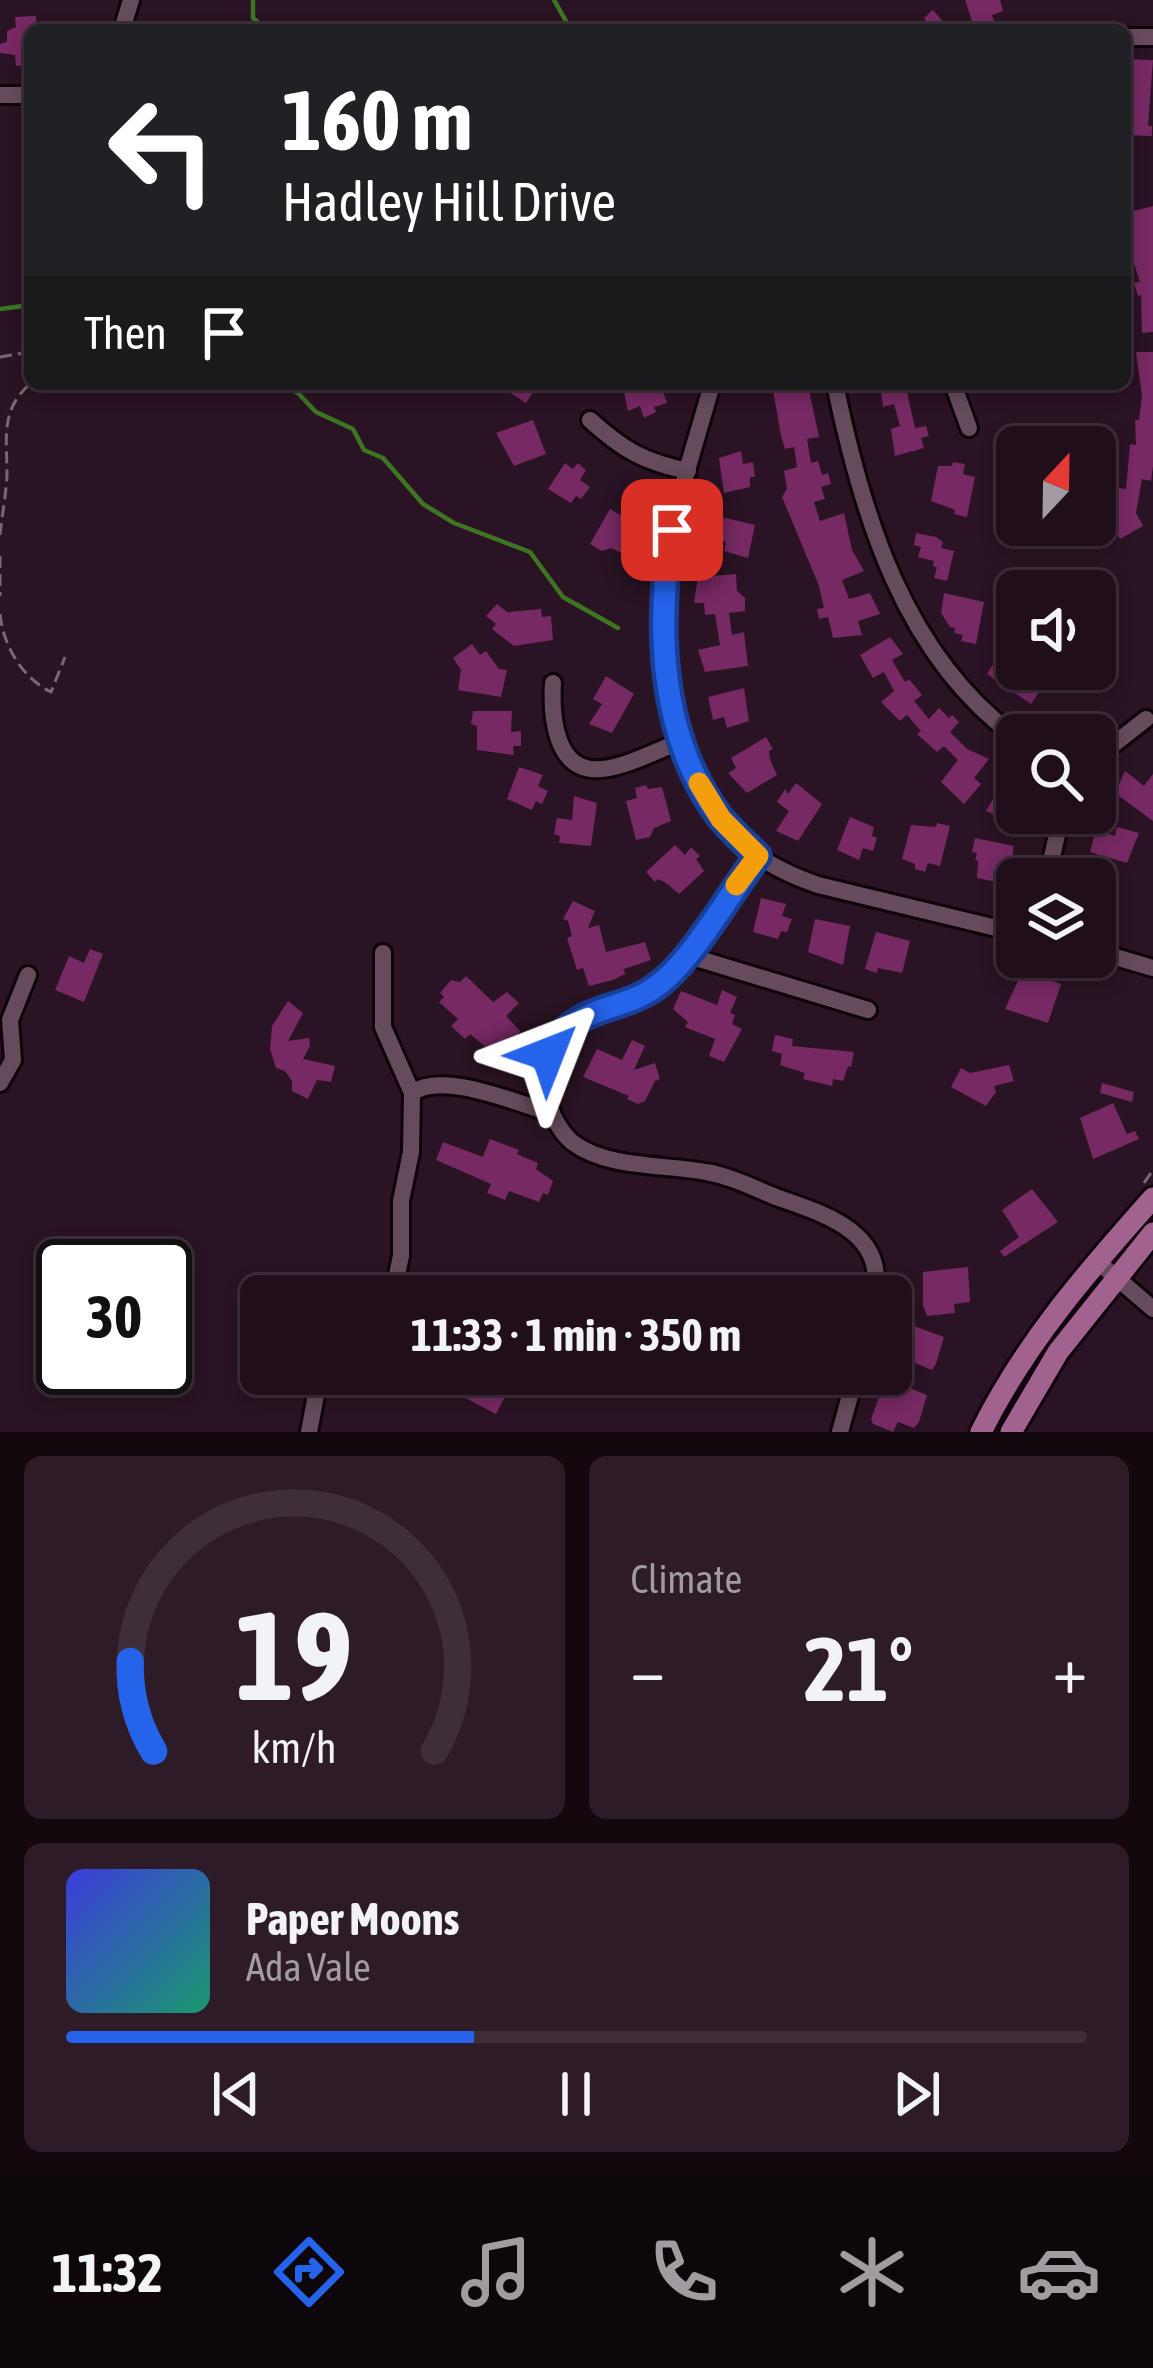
<!DOCTYPE html>
<html lang="en">
<head>
<meta charset="utf-8">
<style>
  :root { --surface:#200e1a; --page:#2d1c27; --text:#f1f3f6; --muted:#a29ca2; --line:#3d2e39; --accent:#2563eb }
  body { margin:0; font-family:"Asap Condensed",sans-serif; background:var(--page); color:var(--text); height:100vh; display:flex; flex-direction:column; font-size:45px; white-space:nowrap }
  * { box-sizing:border-box; margin:0 }
  p { font-size:39px; color:var(--muted) }
  .icon { flex:none; width:66px; height:66px; fill:none; stroke:currentColor; stroke-width:2; stroke-linecap:round; stroke-linejoin:round }
  .map { position:relative; height:1432px; overflow:hidden }
  .drawer { display:flex; flex-direction:column; gap:24px; padding:24px; background:#12080e; flex:1 }
  .drawer>* { flex:none }
  .banner { position:absolute; left:24px; top:24px; width:1107px; height:366px; border-radius:18px; box-shadow:0 6px 18px #0003,0 0 0 3px var(--line); background:#202124; color:#fff; overflow:hidden }
  .needle { width:78px; rotate:22deg }
  .tools { position:absolute; left:996px; top:426px; display:grid; gap:24px }
  .tools a { display:grid; place-items:center; width:120px; height:120px; border-radius:18px; background:var(--surface); box-shadow:0 6px 18px #0003,0 0 0 3px var(--line); font-size:60px }
  .speed { position:absolute; left:36px; top:1239px; display:flex; gap:24px; font-size:60px; font-weight:700; text-align:center }
  .speed>* { display:grid; place-content:center; width:156px; height:156px; border-radius:50%; background:var(--surface); box-shadow:0 6px 18px #0003,0 0 0 3px var(--line); line-height:1 }
  .speed .limit { border:6px solid #111; border-radius:18px; background:#fff; color:#111 }
  .pin { position:absolute; display:grid; place-items:center; width:102px; height:102px; color:#fff; margin:-51px; border-radius:24px; box-shadow:0 6px 18px #0006 }
  .me { position:absolute; width:132px; margin:-66px; rotate:45deg; stroke-linejoin:round; filter:drop-shadow(0 0 9px #0008) }
  .turn { display:flex; align-items:center; gap:42px; height:252px; padding:0 60px; font-size:54px }
  .turn .icon { width:156px; height:156px; stroke-width:2.5 }
  .turn b { display:block; font-size:84px; line-height:102px }
  .then { display:flex; align-items:center; height:114px; padding:0 60px; background:#0003; gap:24px; font-size:45px }
  .big { font-size:90px; font-weight:700; line-height:1.1 }
  .drawer .widget { flex:1; display:flex; flex-direction:column; justify-content:center; gap:18px; min-width:0; padding:0 42px; border-radius:18px; background:var(--page) }
  .drawer .dial { align-items:center; gap:0 }
  .dial svg { height:312px; overflow:visible; fill:none; stroke:var(--line); stroke-width:7; stroke-linecap:round; text-anchor:middle }
  .dial text { fill:var(--text); stroke:none }
  .song { display:flex; align-items:center; gap:36px }
  .cover { width:144px; height:144px; border-radius:18px; background:linear-gradient(135deg,hsl(240 70% 55%),hsl(160 70% 35%)) }
  .played { height:12px; border-radius:6px; background:linear-gradient(90deg,var(--accent) 40%,var(--line) 40%) }
  .keys { display:flex; justify-content:space-around; direction:ltr }
  .heat { display:flex; justify-content:space-between; align-items:center; font-size:66px; direction:ltr }
  .drawer .tiles { flex:1; display:grid; gap:24px; grid-template-columns:1fr 1fr }
  .widget:last-child { grid-column:span 2 }
  .trip { position:absolute; left:240px; top:1275px; width:672px; height:120px; border-radius:18px; background:var(--surface); box-shadow:0 6px 18px #0003,0 0 0 3px var(--line); font-weight:700; line-height:120px; text-align:center }
  .tabs { display:flex; height:192px; justify-content:space-around; align-items:center; background:#0d060a; color:var(--muted) }
  .tabs .icon { width:84px; height:84px }
  .tabs .selected { color:var(--accent) }
  .tabs b { font-size:54px; color:var(--text) }
  .map>svg:first-child { display:block }
  .lines { fill:none; stroke-linecap:round; stroke-linejoin:round }
  .stream { stroke:#3e7523; stroke-width:4.5 }
  .building { fill:#762963 }
  .minor-casing { stroke:#11010d; stroke-width:22 }
  .major-casing { stroke:#11010d; stroke-width:27 }
  .path { stroke:#7a6674; stroke-width:3; stroke-dasharray:12 6; stroke-linecap:butt }
  .minor { stroke:#664b5d; stroke-width:16 }
  .major { stroke:#a26290; stroke-width:21 }
  .route-casing { stroke:#184099; stroke-width:30 }
  .route { stroke:#2563eb; stroke-width:21 }
  .slow { stroke:#f59e0b; stroke-width:21 }
</style>
</head>
<body>
<div class="map">
<svg width="1153" height="1432" viewBox="0 0 1153 1432">
  <rect width="100%" height="100%" fill="#2a1323"/>
  <g class="lines">
    <!-- stream -->
    <g class="stream">
      <path d="M253,0V18L263,27L262,30"/>
      <path d="M554,0L571,30"/>
      <path d="M0,309L30,305"/>
      <path d="M270,384L297,392L316,412L353,429L364,450L383,458L423,504L454,523L530,552L563,597L618,628"/>
    </g>
  </g>
  <!-- building -->
  <g class="building">
    <path d="M965,0H1000L1003,11L992,15L994,21L973,24Z"/>
    <path d="M933,10L950,30H919L927,23L924,18Z"/>
    <path d="M36,16L37,29L30,30V65L16,66L15,55L0,53V44L7,42V31L16,27L15,17Z"/>
    <path d="M1125,59L1153,60L1148,126H1152V136L1125,135Z"/>
    <path d="M1153,206V332L1142,333L1141,295L1138,296L1134,283L1140,282L1126,238L1130,237L1125,213Z"/>
    <path d="M1136,352H1153V466L1151,481L1142,479L1136,513L1143,526L1120,539L1110,522L1105,521L1103,513L1111,487L1126,489L1130,444L1136,445L1135,420H1139L1142,396Z"/>
    <path d="M496,384H538L526,403Z"/>
    <path d="M630,384H660L667,403L654,407L656,412L644,418L640,406L628,411L623,387Z"/>
    <path d="M772,384L808,386L819,437L807,439L811,463L818,461L822,475L828,473L831,484L821,487L825,499L814,502L820,521L844,513L852,550L864,571L842,580L849,599L870,593L880,614L858,621L862,635L833,638L828,617L819,619L817,609L824,608L819,586L782,497L787,489L784,471L797,467L794,447L785,449L781,436Z"/>
    <path d="M880,384H905L915,428L926,426L929,436L921,438L924,448L895,456L891,429L900,426L894,404L883,407Z"/>
    <path d="M533,420L546,454L514,466L496,433Z"/>
    <path d="M741,451L743,464L753,462L755,477H750V487L724,493L719,458Z"/>
    <path d="M953,462L965,464L963,474L975,477L967,517L954,514L955,510L931,501L938,466H952Z"/>
    <path d="M565,463L573,469L578,463L586,470L580,480L590,487L581,499L576,496L571,503L548,489Z"/>
    <path d="M625,507L644,526L628,556L611,548L602,551L590,544L610,509L620,515Z"/>
    <path d="M713,515L755,525L748,558L724,551L726,542L703,537Z"/>
    <path d="M916,533L936,537L943,542L941,548L954,551L947,581L934,578L937,567L933,566L934,561L918,557L921,547L914,545Z"/>
    <path d="M736,574L737,591L745,598V611L729,613L732,635L744,632L748,666L705,672L698,650L720,645L715,614L705,615L704,603H694L698,577Z"/>
    <path d="M944,593L984,602L976,644L961,641L963,635L954,633L955,628L950,627L941,613Z"/>
    <path d="M497,604L507,612L541,609L542,617L551,616L553,640L514,646L492,629L496,624L486,616Z"/>
    <path d="M890,637L903,654L892,660L905,682L909,679L922,695L914,701L929,719L939,708L949,718L952,715L959,722L950,732L967,749L989,759L974,778L981,784L964,804L941,782L958,760L944,746L937,752L917,734L921,731L907,715L900,721L881,702L894,691L884,672L873,678L860,655Z"/>
    <path d="M472,644L480,655L486,651L499,669L507,670L501,697L458,690L461,670L453,658Z"/>
    <path d="M994,663L1003,670L1008,663L1042,688L1031,704L987,674Z"/>
    <path d="M606,676L634,694L612,733L589,724L602,704L593,699Z"/>
    <path d="M744,688L749,721L727,728L724,717L713,720L708,697Z"/>
    <path d="M473,711H512L511,732L521,731V746H513L514,755L477,750V726L471,724Z"/>
    <path d="M766,737L773,749L769,751L770,759L777,775L747,793L728,773L736,768L731,758Z"/>
    <path d="M519,767L543,775L538,786L548,791L542,804L536,801L532,810L507,799Z"/>
    <path d="M1125,771L1144,786L1153,774V821L1115,793Z"/>
    <path d="M1005,779L1017,786V824L986,811Z"/>
    <path d="M796,783L822,804L798,841L776,831L789,811L777,802L785,789L788,794Z"/>
    <path d="M646,785L648,789L662,787L671,821L654,828L650,837L636,840L626,801L637,798L635,788Z"/>
    <path d="M574,796L597,803L591,846L559,843L560,836L554,834L557,818L572,820Z"/>
    <path d="M850,817L874,827L872,836L877,838L873,851L863,848L859,860L837,850Z"/>
    <path d="M937,823L950,826L940,866L928,863L925,872L915,869V864L902,859L911,825L936,827Z"/>
    <path d="M1117,827L1139,833L1127,863L1090,852L1096,830L1115,836Z"/>
    <path d="M975,838L1014,846L1012,858L1022,860L1020,872L1015,871L1011,885L977,878L978,861L975,860L977,853L972,852Z"/>
    <path d="M675,845L685,855L691,847L700,856L696,859L704,871L679,894L666,883L658,879L655,882L646,872Z"/>
    <path d="M761,898L786,904L782,916L792,919L787,932L781,931L778,939L753,932Z"/>
    <path d="M573,901L595,911L588,928L599,925L606,952L645,942L651,960L624,969L625,974L613,980L589,986L583,968L577,970L567,938L572,936L568,921L563,919Z"/>
    <path d="M815,919L850,926L843,965L808,952Z"/>
    <path d="M876,932L910,941L902,973L878,968L877,973L865,969Z"/>
    <path d="M90,949L103,954L84,1002L55,990L69,956L84,963Z"/>
    <path d="M1040,967L1052,971L1049,980L1061,984L1048,1023L1005,1009L1024,968L1038,971Z"/>
    <path d="M466,976L493,1002L507,992L519,1003L506,1016L520,1031L501,1060L470,1034L465,1039L451,1026L458,1019L439,1002L444,997L440,993L451,980L460,982Z"/>
    <path d="M722,990L737,997L730,1013L735,1015L732,1024L742,1029L724,1062L709,1056L715,1039L685,1027L688,1022L673,1009L681,991L717,1005Z"/>
    <path d="M288,1001L303,1013L288,1041L309,1038L310,1046L303,1059L335,1066L331,1082L317,1080L308,1099L292,1091V1081L285,1071L276,1068L270,1049L272,1026Z"/>
    <path d="M775,1035L793,1039L792,1046L854,1052L851,1067L848,1066L843,1081L833,1079L832,1086L803,1079L805,1073L780,1065L782,1054L772,1051Z"/>
    <path d="M632,1040L645,1046L634,1070L655,1063L660,1079L655,1081L645,1101L638,1104L627,1099L629,1096L583,1077L597,1049L622,1060Z"/>
    <path d="M1009,1065L1014,1081L994,1086L996,1092L986,1106L951,1087L961,1068L970,1073Z"/>
    <path d="M1102,1083L1134,1092L1132,1102L1100,1093Z"/>
    <path d="M1113,1103L1127,1134L1135,1131L1139,1139L1093,1159L1080,1118Z"/>
    <path d="M490,1139L519,1150L517,1154L538,1163L536,1169L553,1181L548,1195L543,1193L539,1202L509,1191L505,1200L487,1193L491,1184L436,1160L443,1142L483,1157Z"/>
    <path d="M1032,1189L1058,1222L1004,1257L1000,1251L1019,1237L1002,1210Z"/>
    <path d="M968,1267L970,1302L954,1304L955,1313L927,1316L923,1305V1272Z"/>
    <path d="M646,1273L673,1276L672,1283L680,1285L678,1296H614L617,1279L630,1274L646,1276Z"/>
    <path d="M903,1322L944,1337L936,1364L932,1370L915,1363L907,1387L927,1395L919,1422L914,1428L898,1422L893,1432L873,1424L871,1419L886,1378L891,1380V1346Z"/>
    <path d="M181,1334L191,1352L194,1369L189,1371L193,1384L172,1391L162,1369L168,1367L165,1339Z"/>
    <path d="M437,1374H482L480,1378L507,1393L496,1414L456,1393L459,1386Z"/>
  </g>
  <g class="lines">
    <defs>
      <g id="minor">
        <path d="M122,30L131,0"/>
        <path d="M1125,37H1153"/>
        <path d="M0,95H30"/>
        <path d="M712,384C695,446 673,508 665,572C654,668 677,796 760,857C778,870 798,878 818,885L1017,933"/>
        <path d="M835,384C862,515 904,656 1017,738"/>
        <path d="M953,384L969,428"/>
        <path d="M590,420C623,450 644,462 688,471"/>
        <path d="M553,683C551,715 555,774 601,769C627,767 657,750 682,741"/>
        <path d="M1095,759L1146,719"/>
        <path d="M758,856L672,974C640,1003 589,1000 560,1034C547,1049 540,1075 545,1094C549,1110 559,1131 572,1142C607,1169 665,1164 706,1172C730,1176 754,1188 776,1197C824,1214 888,1232 874,1296"/>
        <path d="M1047,879L1062,813"/>
        <path d="M1095,951L1153,968"/>
        <path d="M383,953V1027L412,1093"/>
        <path d="M686,955L868,1010"/>
        <path d="M0,1083L13,1060L10,1020L28,975"/>
        <path d="M1097,1261L1153,1309"/>
        <path d="M395,1284L401,1256V1201L411,1152L412,1093C442,1070 518,1104 552,1113"/>
        <path d="M368,1296L400,1283L419,1286L428,1296"/>
        <path d="M309,1432L320,1374"/>
        <path d="M840,1432L856,1374"/>
      </g>
      <g id="major">
        <path d="M981,1432C1025,1343 1088,1271 1153,1198"/>
        <path d="M1011,1432L1058,1352L1153,1233"/>
      </g>
    </defs>
    <!-- minor casing -->
    <use href="#minor" class="minor-casing"/>
    <!-- major casing -->
    <use href="#major" class="major-casing"/>
    <!-- path -->
    <g class="path">
      <path d="M0,357L30,352"/>
      <path d="M0,535C2,515 6,495 7,475C7,438 0,410 30,384"/>
      <path d="M0,556V596"/>
      <path d="M0,614C3,645 22,678 51,692L65,657"/>
      <path d="M1144,1183L1153,1170"/>
    </g>
    <!-- minor -->
    <use href="#minor" class="minor"/>
    <!-- major -->
    <use href="#major" class="major"/>
  </g>
  <g class="lines">
    <defs>
      <path id="route" d="M548,1054C577,999 622,1016 662,982C695,955 731,892 758,856C745,843 730,830 719,816C659,735 656,624 672,530"/>
    </defs>
    <!-- route casing -->
    <use href="#route" class="route-casing"/>
    <!-- route -->
    <use href="#route" class="route"/>
    <!-- slow -->
    <path class="slow" d="M699,783L721,819L758,856L736,885"/>
  </g>
</svg>
<div class="tools">
<a><svg class="needle" viewBox="-14 -14 28 28"><path d="M0-13l5 13h-10z" fill="#e53935"/><path d="M0 13l5-13h-10z" fill="#a29ca2"/></svg></a>
<a><svg class="icon" aria-label="sound" viewBox="0 0 24 24"><path d="M4 9h4l5-4v14l-5-4H4zM17 9q2 3 0 6"/></svg></a>
<a><svg class="icon" aria-label="search" viewBox="0 0 24 24"><circle cx="10" cy="10" r="6"/><path d="M15 15l6 6"/></svg></a>
<a><svg class="icon" aria-label="layers" viewBox="0 0 24 24"><path d="M12 4l9 5-9 5-9-5zM3 14l9 5 9-5"/></svg></a>
</div>
<div class="speed"><div class="limit">30</div></div>
<div class="pin" style="left:672px;top:530px;background:#d93025"><svg class="icon" aria-label="arrive" viewBox="0 0 24 24"><path d="M6 21V4h12l-3 4 3 4H6"/></svg></div>
<svg class="me" style="left:548px;top:1054px" viewBox="-20 -20 40 40"><path d="M0-17L14 15 0 8-14 15z" fill="#2563eb" stroke="#fff" stroke-width="4"/></svg>
<div class="trip">11:33 · 1 min · 350 m</div>
<div class="banner">
<div class="turn"><svg class="icon" aria-label="left" viewBox="0 0 24 24"><path d="M17 20v-9H6M10 6l-5 5 5 5"/></svg><div><b>160 m</b>Hadley Hill Drive</div></div>
<div class="then">Then<svg class="icon" aria-label="arrive" viewBox="0 0 24 24"><path d="M6 21V4h12l-3 4 3 4H6"/></svg></div>
</div>
</div>
<section class="drawer">
<div class="tiles">
<div class="widget dial"><svg viewBox="0 0 100 80">
<path d="M14 69A42 42 0 1 1 86 69"/>
<path d="M14 69A42 42 0 0 1 8 46" stroke="#2563eb"/>
<text x="50" y="56" font-size="32" font-weight="700">19</text>
<text x="50" y="72" font-size="11">km/h</text>
</svg></div>
<div class="widget"><p>Climate</p>
<div class="heat"><a>−</a><b class="big">21°</b><a>+</a></div>
</div>
<div class="widget">
<div class="song"><i class="cover"></i><div><b>Paper Moons</b><p>Ada Vale</p></div></div>
<div class="played"></div>
<div class="keys"><svg class="icon" aria-label="previous" viewBox="0 0 24 24"><path d="M18 5L8 12l10 7zM5 5v14"/></svg><svg class="icon" aria-label="pause" viewBox="0 0 24 24"><path d="M8 5v14M16 5v14"/></svg><svg class="icon" aria-label="next" viewBox="0 0 24 24"><path d="M6 5l10 7-10 7zM19 5v14"/></svg></div>
</div>
</div>
</section>
<nav class="tabs">
<b>11:32</b>
<svg class="icon selected" aria-label="directions" viewBox="0 0 24 24"><path d="M12 3l9 9-9 9-9-9zM9 14v-3h6M13 9l2 2-2 2"/></svg>
<svg class="icon" aria-label="music" viewBox="0 0 24 24"><path d="M9 18V5l10-2v13"/><circle cx="6" cy="18" r="3"/><circle cx="16" cy="16" r="3"/></svg>
<svg class="icon" aria-label="phone" viewBox="0 0 24 24"><path d="M5 4h4l2 5-3 2q2 4 5 5l2-3 5 2v4C11 20 4 13 5 4z"/></svg>
<svg class="icon" aria-label="climate" viewBox="0 0 24 24"><path d="M12 3v18M4 7l16 10M4 17L20 7"/></svg>
<svg class="icon" aria-label="car" viewBox="0 0 24 24"><path d="M5 17H2v-5l4-1 3-4h7l3 4 3 1v5h-3M9 17h6M6 11h13"/><circle cx="7" cy="17" r="2"/><circle cx="17" cy="17" r="2"/></svg>
</nav>
</body>
</html>
